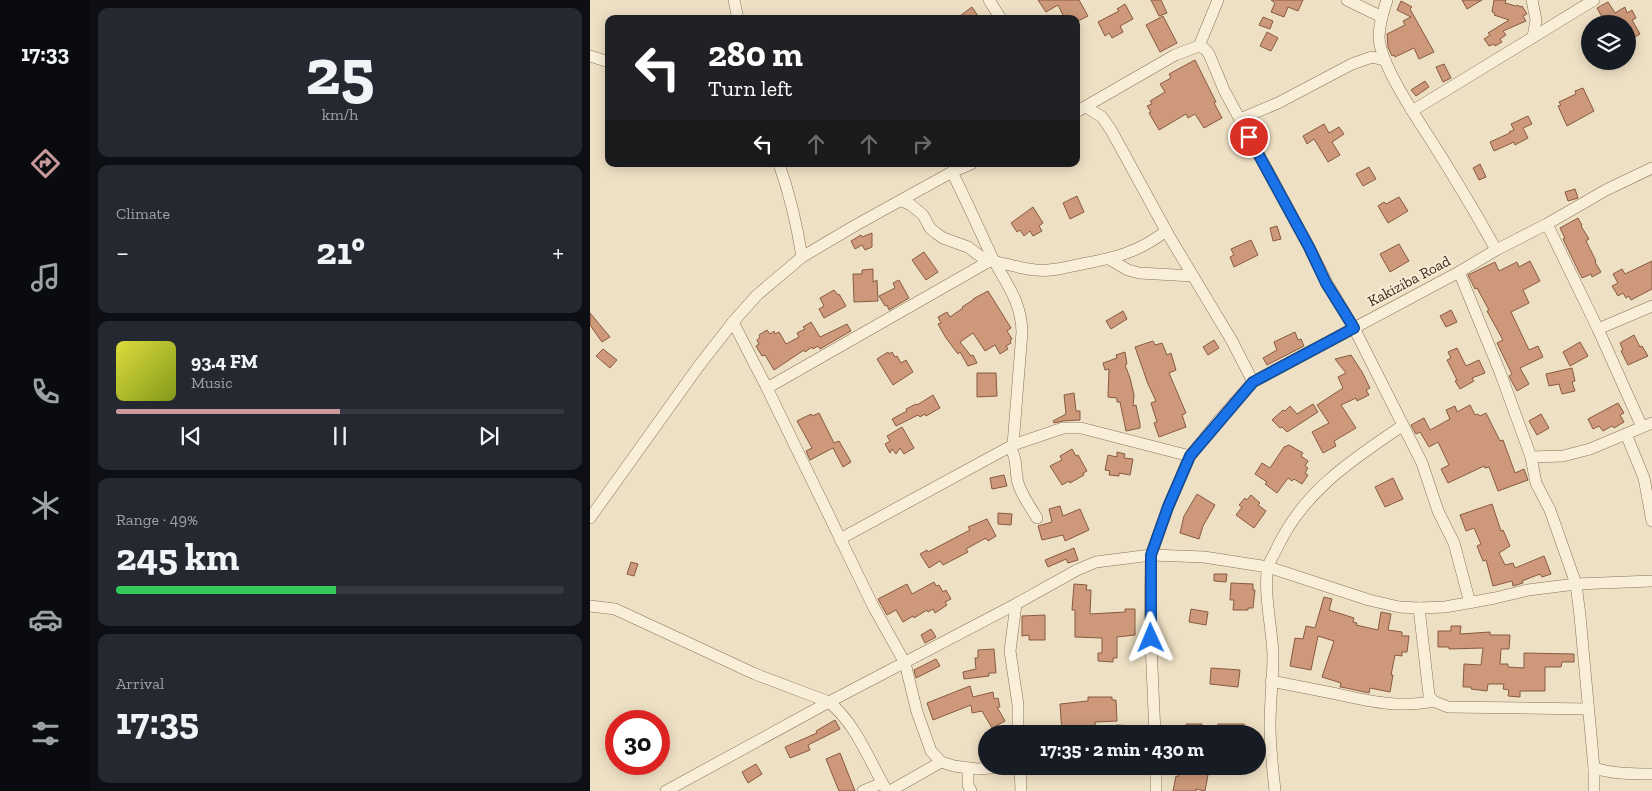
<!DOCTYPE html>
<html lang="en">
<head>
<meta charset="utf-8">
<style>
  :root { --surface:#171b24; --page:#242831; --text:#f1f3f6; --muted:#9ea1a6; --line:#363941; --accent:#c9999c }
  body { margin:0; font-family:"Zilla Slab",serif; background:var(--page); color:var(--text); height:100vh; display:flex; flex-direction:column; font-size:19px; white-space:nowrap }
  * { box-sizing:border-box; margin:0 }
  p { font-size:16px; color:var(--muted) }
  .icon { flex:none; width:28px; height:28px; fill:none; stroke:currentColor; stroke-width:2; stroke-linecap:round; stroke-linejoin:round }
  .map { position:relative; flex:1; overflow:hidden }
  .details { display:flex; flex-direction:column; gap:8px; padding:8px; background:#0d0f14; width:500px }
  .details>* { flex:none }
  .guide { position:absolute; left:15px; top:15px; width:475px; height:152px; border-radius:10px; box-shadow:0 2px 12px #0003; background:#202124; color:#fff; overflow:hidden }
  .controls { position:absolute; left:991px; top:15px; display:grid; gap:10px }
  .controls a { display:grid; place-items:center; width:55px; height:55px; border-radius:50%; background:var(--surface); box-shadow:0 2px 12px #0003; font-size:25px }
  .speed { position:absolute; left:15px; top:710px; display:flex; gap:10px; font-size:25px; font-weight:700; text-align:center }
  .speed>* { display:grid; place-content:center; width:65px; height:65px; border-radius:50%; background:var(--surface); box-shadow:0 2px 12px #0003; line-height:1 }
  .speed .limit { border:8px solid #d22; background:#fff; color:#111 }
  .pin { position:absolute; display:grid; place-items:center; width:42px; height:42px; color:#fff; margin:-21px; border:2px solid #fff; border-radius:50%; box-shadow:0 1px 5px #0007 }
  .me { position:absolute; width:55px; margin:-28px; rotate:359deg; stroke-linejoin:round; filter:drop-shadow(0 0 4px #0008) }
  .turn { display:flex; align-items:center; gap:18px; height:105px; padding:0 20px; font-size:22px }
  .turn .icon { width:65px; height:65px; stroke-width:2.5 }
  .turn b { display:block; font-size:35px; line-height:42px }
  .lanes { display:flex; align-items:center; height:48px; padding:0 20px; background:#0003; justify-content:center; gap:25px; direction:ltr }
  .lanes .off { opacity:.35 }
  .big { font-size:38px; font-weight:700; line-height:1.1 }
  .details .card { flex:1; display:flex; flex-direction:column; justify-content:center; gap:8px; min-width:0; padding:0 18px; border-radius:10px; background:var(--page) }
  .details .dial { align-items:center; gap:0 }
  .dial b { font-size:65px; line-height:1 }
  .song { display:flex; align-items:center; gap:15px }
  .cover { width:60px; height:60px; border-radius:8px; background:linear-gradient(135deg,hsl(60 70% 55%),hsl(70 70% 35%)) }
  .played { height:5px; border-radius:2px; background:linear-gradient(90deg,var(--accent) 50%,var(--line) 50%) }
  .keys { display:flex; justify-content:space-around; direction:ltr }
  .heat { display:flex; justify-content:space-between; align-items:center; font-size:28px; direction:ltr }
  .charge { height:8px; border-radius:4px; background:linear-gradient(90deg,#34c759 49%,var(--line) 0) }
  .trip { position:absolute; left:388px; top:725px; width:288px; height:50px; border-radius:25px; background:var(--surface); box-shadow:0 2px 12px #0003; font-weight:700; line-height:50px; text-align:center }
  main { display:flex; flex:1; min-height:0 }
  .tab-bar { display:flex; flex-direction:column; width:90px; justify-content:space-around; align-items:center; background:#090b0e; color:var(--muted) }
  .tab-bar .icon { width:35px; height:35px }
  .tab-bar .selected { color:var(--accent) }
  .tab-bar b { font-size:22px; color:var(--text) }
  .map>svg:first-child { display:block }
  .building { fill:#cd997a; stroke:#885a40 }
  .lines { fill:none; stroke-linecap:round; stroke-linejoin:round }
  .street-casing { stroke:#89725a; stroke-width:12 }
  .street { stroke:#f9eed8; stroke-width:11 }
  .route-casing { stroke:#114b97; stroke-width:12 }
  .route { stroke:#1a73e8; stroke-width:9 }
  .labels { text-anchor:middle; stroke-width:4; stroke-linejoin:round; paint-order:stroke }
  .street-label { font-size:15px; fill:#392a1f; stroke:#f6ebd4 }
</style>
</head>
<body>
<main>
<nav class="tab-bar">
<b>17:33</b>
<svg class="icon selected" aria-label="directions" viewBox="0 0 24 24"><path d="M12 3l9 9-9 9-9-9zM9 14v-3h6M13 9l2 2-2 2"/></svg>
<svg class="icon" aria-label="music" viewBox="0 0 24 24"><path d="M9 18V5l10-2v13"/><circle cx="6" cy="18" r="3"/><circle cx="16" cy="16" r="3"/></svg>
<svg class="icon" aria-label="phone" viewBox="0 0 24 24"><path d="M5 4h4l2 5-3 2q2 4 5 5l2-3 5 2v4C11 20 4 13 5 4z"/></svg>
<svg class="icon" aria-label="climate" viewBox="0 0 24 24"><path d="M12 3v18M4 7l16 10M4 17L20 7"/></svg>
<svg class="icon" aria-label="car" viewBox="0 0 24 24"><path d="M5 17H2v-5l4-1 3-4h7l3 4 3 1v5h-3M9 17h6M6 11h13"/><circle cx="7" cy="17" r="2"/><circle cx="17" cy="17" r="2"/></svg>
<svg class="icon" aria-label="filters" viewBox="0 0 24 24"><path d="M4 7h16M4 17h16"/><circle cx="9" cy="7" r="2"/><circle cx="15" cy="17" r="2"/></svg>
</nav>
<section class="details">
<div class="card dial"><b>25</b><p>km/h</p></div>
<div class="card"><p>Climate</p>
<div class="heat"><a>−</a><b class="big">21°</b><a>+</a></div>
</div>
<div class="card">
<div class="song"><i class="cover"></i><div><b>93.4 FM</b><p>Music</p></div></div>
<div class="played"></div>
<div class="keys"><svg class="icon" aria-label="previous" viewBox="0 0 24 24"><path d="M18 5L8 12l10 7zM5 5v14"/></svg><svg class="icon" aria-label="pause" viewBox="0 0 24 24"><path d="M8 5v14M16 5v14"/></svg><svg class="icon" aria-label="next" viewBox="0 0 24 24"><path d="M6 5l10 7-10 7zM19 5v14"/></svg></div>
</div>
<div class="card"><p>Range · 49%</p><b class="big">245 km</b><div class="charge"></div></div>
<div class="card"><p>Arrival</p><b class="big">17:35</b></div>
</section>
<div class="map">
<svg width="1062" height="791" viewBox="0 0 1062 791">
  <rect width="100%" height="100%" fill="#eee0c4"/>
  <!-- building -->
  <g class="building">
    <path d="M448,0H489L498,16L486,22V19H475L468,5L456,12Z"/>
    <path d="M561,0H571L577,13L569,16Z"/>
    <path d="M681,0H713L708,11L698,7L694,17L681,12L685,3Z"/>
    <path d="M872,0H892L877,9Z"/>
    <path d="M904,0H916L915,3L926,6L928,5L930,7L932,6L937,14L933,16L936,21L913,31L916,35L910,39L912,42L905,46L904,44L899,46L894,39L900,35L898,33L919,20L904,15L905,13L902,12Z"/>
    <path d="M811,1L822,7L820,9L844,52L829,59L824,48L805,57L804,55L802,56L798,47L797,34L815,25L813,21L821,17L807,10Z"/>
    <path d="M1018,2L1025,13L1035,7L1037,13L1042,10L1046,18L1042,20L1050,34L1038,41V24H1019L1015,16L1012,17L1007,8Z"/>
    <path d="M535,4L543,19L530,26L533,32L522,38L519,33L515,36L508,22L529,11L527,9Z"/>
    <path d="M382,7L390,19H366Z"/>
    <path d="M573,16L587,43L570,52L556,25Z"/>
    <path d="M673,17L683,21L680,29L669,25Z"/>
    <path d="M677,32L688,38L681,51L670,46Z"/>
    <path d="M605,60L626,102L624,103L632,118L614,128L605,114L598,118L596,114L569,130L559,113L561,112L557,106L562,104L560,101L575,92L570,84L581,78L579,74Z"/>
    <path d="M854,64L861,78L853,82L846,67Z"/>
    <path d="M835,81L839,87L826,96L821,90Z"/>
    <path d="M993,88L1004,111L977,126L968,106L971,105L969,102L986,94L985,91Z"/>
    <path d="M938,116L942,124L933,128L938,138L925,145L924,142L904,151L900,142L920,133L919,132L924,130L921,124Z"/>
    <path d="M734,124L739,133L749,127L754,134L742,142L750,155L738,162L724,139L717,144L713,136Z"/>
    <path d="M890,164L896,177L889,180L883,168Z"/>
    <path d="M779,167L786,179L773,186L766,174Z"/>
    <path d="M985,189L988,198L978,201L975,192Z"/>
    <path d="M487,196L494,212L480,219L473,203Z"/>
    <path d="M809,197L818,211L798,223L788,206L794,202L796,204Z"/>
    <path d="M443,207L453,223L449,226L452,231L443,236L440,231L434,236L430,230L427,232L421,223Z"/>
    <path d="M988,218L992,225L991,226L999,239L996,241L1006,261L1005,262L1011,272L1002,277L1001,274L992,278L973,239L975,238L970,228Z"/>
    <path d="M687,226L691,239L683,241L680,228Z"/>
    <path d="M282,233V247L275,250L272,245L265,249L261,241L271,235L272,237Z"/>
    <path d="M661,240L668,255L644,267L640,257L644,255L641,249Z"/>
    <path d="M809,244L819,261L800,272L790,254Z"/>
    <path d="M334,252L348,272L336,280L322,260Z"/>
    <path d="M940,261L950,281L933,290L939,303L921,312L939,350L948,346L953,357L930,368L939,384L927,391L921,380L919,376L922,374L907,343L913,340L897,311L899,310L887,288L885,289L878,275L905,262L909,271L927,262L929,267Z"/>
    <path d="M1062,261V289L1041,300L1039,296L1036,298L1033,293L1028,296L1022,286L1028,283L1023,274L1032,269L1035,274Z"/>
    <path d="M283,269V282L287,280L288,301L264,302L263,274H272V270Z"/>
    <path d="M309,280L319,298L299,310L297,305L295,306L289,296L305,288L303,283Z"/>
    <path d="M244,290L248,295L249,294L256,306L234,318L229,309L234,306L230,298Z"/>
    <path d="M398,291L421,328L417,331L422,339L420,340L421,343L416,346L418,349L410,354L405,345L395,351L383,333L370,342L381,356L383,355L387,363L378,366L370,352L368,354L356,338L348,324L351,323L348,317L357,312L360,317L373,308L372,307L383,300V299Z"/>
    <path d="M861,310L867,322L856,327L850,316Z"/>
    <path d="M533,311L537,319L521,329L516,321Z"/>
    <path d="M0,313L20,337L12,342L0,325Z"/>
    <path d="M221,322L230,337L257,324L261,331L230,349L228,346L223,349L222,347L215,352L214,350L184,370L175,355L172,356L166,346L169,344L167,340L170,337L169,335L177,330L180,334L184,331L185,334L189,332L196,344L209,337L207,333L215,329L213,327Z"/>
    <path d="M705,332L708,340L711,339L714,346L677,365L673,358L687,350L684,342Z"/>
    <path d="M1044,335L1050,347L1052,346L1058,356L1038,365L1031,351L1033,350L1030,343Z"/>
    <path d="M624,340L629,348L618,355L613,347Z"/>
    <path d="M563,341L565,345L572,343L577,355L581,353L586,370L579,373L596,413L592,415L596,427L569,437L564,423L567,422L561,403L566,401L558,384L545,347Z"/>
    <path d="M990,342L998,356L980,366L973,352Z"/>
    <path d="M867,348L876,366L889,360L895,373L882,378L884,381L870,389L865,381L867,380L857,360L861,358L858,352Z"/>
    <path d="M13,349L27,360L20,368L6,356Z"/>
    <path d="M298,352L299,354L302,352L305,357L307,356L311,363L316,360L323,372L303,385L287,359Z"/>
    <path d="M535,352L537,364L535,365L540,378L544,395L543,406L546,405L550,424V428L536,431L530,402H527V398L518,397L519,369L515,370L513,363L527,358L526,355Z"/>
    <path d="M761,355L772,372L780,388L776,390L779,395L767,401L766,398L751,405L766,428L744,441L746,446L733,453L722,432L739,423L727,405L753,388L748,377L756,373L745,359Z"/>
    <path d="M982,368L985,381L982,382L985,391L972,394L969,384L959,386L956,374Z"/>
    <path d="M387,373H406L407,396L387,397Z"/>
    <path d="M484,393L486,411H490V420L473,421L464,423L463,421L476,414L474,395Z"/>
    <path d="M343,395L350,408L336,416L335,414L330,417L328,415L306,426L302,419L317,411L316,409L326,404L327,405Z"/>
    <path d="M1028,403L1034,413L1030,415L1034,422L1024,428L1022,426L1013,431L1009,426L1003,429L998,419Z"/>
    <path d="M723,404L728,412L697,432L692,427L690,428L682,420L693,410L695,411L700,406L707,414Z"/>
    <path d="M880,405L885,415L888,414L890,416L896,413L910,441L913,440L925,473L934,469L938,480L908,491L899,467L895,468L894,466L858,483L851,469L859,465L848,442L839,447L830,432L826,434L821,425L834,418L840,430L860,419L856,410L865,406L867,412Z"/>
    <path d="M229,413L244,443L249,441L261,462L253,467L243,448L220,460L216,451L222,448L207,421L221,414L222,416Z"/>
    <path d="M951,414L959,428L947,435L939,421Z"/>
    <path d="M312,427L324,448L314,454L310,448L306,454L302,449L300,453L295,444L300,441L297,436Z"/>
    <path d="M699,445L713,453L711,456L718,461L715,466L718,468L715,473L718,475L712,484L704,479L702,481L698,478L687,493L675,484L677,482L665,474L672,463L680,468L694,447Z"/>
    <path d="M482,449L486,456L488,455L497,471L493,473L494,475L480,483L479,481L472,485L460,466L472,460L470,456Z"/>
    <path d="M527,452L535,454L534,458L543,459L540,475L529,473V476L519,475L520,471L515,470L518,455L527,457Z"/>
    <path d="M414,475L417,486L402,489L400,478Z"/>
    <path d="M803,478L813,499L795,507L785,487Z"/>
    <path d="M607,494L625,505L613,526L609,539L590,533L594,516Z"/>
    <path d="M661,495L670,503L668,505L676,511L664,528L646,515L652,507L649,505L655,498L657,500Z"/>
    <path d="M902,504L911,531L913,530L920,546L909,553L915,565L923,563L925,568L954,556L961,574L952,577L950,574L932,581L933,583L923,586L922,581L903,586L896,560L893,561L887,546L891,544L884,528L876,531L870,515Z"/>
    <path d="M470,506L473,516L490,509L499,530L475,541L473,535L452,540L448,526L462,522L459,509Z"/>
    <path d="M408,513L422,514L421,525L408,524Z"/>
    <path d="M397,519L406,536L398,541L396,538L376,549L378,552L353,565L350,561L339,568L330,554L337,550L338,552L380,530L378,527Z"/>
    <path d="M484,548L488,560L478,563L476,559L458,567L455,560Z"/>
    <path d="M41,562L48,564L44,576L37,574Z"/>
    <path d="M624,574H637L636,582L624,581Z"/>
    <path d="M344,582L346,586L349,585L353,592L356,590L361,599L355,602L357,605L345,613L343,609L338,612L337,610L324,618L323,616L313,622L306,610L297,615L288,599L317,584L322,594Z"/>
    <path d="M641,583L663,584V590H665L663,608H658V610H643L644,600H640Z"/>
    <path d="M484,584L497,585L496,590H501L500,614L535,612V609H545V635L527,637V658H523V662L508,661V653H512V638L485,637V610H482Z"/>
    <path d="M734,597L742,599L739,610L764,618L763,622L767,623L766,625L788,630L791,612L801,614L798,630L812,632V636H819L817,652H812V656L805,655L801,675H803L800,692L780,688L779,693L756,688L750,687L751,683L732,677L744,641L728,636L721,670L700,666L705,638L713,639L716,626L725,628Z"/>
    <path d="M601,609L618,612L616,625L599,622Z"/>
    <path d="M455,615V640H439V635L432,636V616Z"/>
    <path d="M861,626H871L870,634L900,632V635H920L919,649H911L910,664H918V667L934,668V653L984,654V662H972L971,667H955V691H930V697L918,696L919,690L913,689L914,684H898L897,691L881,689V687H873L874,664L891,665L893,648L859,649V647H848V631H861Z"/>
    <path d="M341,629L346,637L335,643L331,635Z"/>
    <path d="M404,649L406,673H399V676L374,679L373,672L386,669L385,658H388V650Z"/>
    <path d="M346,659L350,666L326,678L324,670Z"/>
    <path d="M621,668L650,670L648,687L620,684Z"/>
    <path d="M380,686L383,697L403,692L404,699L408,698L410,707H407L415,721L402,728L392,711L382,713L381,705L343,720L337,703Z"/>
    <path d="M498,697H522V700H526L527,721L505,722L506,734H472L470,704L498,701Z"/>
    <path d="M245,720L250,729L218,745L220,750L200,758L195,747L227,733L226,731Z"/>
    <path d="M596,724H612V734H587V727L596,726Z"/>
    <rect x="628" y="724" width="26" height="10"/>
    <path d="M526,725L548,726L547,734H526Z"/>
    <path d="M250,753L265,791H249L236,759Z"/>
    <path d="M166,764L172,774L158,783L152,772Z"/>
    <path d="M589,766H615V774L618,775L615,791L606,789V791H583L586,776L588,777Z"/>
  </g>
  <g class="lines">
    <defs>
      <g id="street">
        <path d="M144,0L148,19"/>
        <path d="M399,0L411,19"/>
        <path d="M757,0L792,17"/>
        <path d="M797,0C793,12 789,24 789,37C790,65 828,120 844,145C865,179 887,214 906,250"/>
        <path d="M942,0L946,20L943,37"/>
        <path d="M609,46L628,0"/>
        <path d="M0,56L19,62"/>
        <path d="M496,107L512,117L521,130L579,236L642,341L663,382"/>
        <path d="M822,111L1004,0"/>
        <path d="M486,112L585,55L609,46L615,49L619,54L634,90L719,247L737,283L764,328L832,463L848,511L864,543L880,603"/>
        <path d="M650,119L688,103L762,64L782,57L794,60"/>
        <path d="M189,164C200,195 207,225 212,257"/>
        <path d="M362,172C376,200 389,229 402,257C416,284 431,300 432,332L423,445"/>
        <path d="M312,201L321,205L333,215L340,228L346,233L353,238L378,247L398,262"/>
        <path d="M957,224L1008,329L1052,427"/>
        <path d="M519,259L538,270L549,273L603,276"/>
        <path d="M405,262C419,264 432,269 446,270C462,272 476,267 492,264C525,258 549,252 576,231"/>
        <path d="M869,272L910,372L941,457L946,483L960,510L986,584L990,616L1004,768V791"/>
        <path d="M143,322L177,388L283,606L315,663L327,712L341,751L351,762L364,766L387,769L428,766"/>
        <path d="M1008,329L1062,306"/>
        <path d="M177,388L403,259"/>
        <path d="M1036,434L1054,478L1062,521"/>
        <path d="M420,447C427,459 425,465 427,478C429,492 440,506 447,518"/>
        <path d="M941,457L973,456L1000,449L1062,423"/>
        <path d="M0,518L108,367L143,322L167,295L212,257L266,225L362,172L381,164"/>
        <path d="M250,539L423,445L473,428H491L600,456"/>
        <path d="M426,604L420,651L428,705V734"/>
        <path d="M0,606L25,609L165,674L239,702C267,725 279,761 297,791"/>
        <path d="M829,608L839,695L843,701L858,707L998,709"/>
        <path d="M681,681C701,685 722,689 742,693C775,700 809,709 843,701"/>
        <path d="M565,734L560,622L561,555L578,507L600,456L629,420L663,382L869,272L906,250L957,224L1016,190L1062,168"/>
        <path d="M430,766L431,791"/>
        <path d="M566,766V791"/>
        <path d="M378,768V785L381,791"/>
        <path d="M1004,768C1024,774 1042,774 1062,774"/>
        <path d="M76,791L239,702L426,604L487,570L506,562L561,555L614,557L678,567L779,600L809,607L829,608L855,607L905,598L938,590L986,584L1062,581"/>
        <path d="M273,791L292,783"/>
        <path d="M300,791L351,762"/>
        <path d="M685,791C683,770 680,748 680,726C680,702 683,678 683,654C682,629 673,589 678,567C680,560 685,553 688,546C715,490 762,460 812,426"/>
      </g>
    </defs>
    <!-- street casing -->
    <use href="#street" class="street-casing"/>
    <!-- street -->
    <use href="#street" class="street"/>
  </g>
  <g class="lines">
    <defs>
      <path id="route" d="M561,638V555L578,507L600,456L663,382L764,328L736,283L719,247L659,137"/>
    </defs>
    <!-- route casing -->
    <use href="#route" class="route-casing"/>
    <!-- route -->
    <use href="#route" class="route"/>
  </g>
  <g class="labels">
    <!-- street labels -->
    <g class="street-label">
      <text transform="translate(819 281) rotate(-28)" y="5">Kakiziba Road</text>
    </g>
  </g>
</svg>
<div class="controls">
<a><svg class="icon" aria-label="layers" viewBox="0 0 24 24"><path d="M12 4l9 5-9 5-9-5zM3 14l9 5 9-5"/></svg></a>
</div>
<div class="speed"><div class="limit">30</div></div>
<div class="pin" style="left:659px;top:137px;background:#d93025"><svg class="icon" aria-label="arrive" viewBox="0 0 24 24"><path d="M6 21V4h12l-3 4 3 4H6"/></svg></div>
<svg class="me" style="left:561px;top:638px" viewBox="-20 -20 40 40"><path d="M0-17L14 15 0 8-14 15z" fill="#1a73e8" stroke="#fff" stroke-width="4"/></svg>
<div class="trip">17:35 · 2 min · 430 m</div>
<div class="guide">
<div class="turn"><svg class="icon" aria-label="left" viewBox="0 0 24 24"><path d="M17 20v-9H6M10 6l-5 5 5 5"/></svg><div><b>280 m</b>Turn left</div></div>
<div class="lanes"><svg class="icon" aria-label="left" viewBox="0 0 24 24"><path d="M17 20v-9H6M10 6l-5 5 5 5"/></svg><svg class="icon off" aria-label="ahead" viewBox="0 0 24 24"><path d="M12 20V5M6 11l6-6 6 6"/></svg><svg class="icon off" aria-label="ahead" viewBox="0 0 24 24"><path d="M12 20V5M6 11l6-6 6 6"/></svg><svg class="icon off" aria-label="right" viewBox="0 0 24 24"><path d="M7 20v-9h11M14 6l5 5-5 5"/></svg></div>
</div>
</div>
</main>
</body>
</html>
